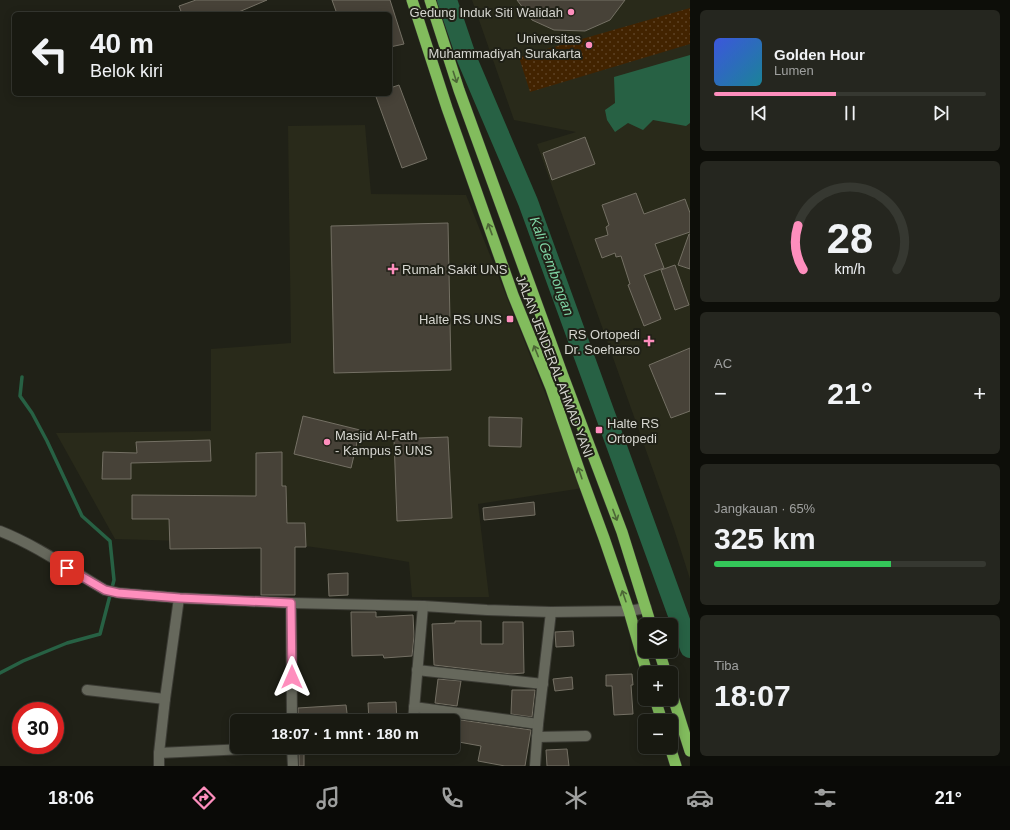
<!DOCTYPE html>
<html lang="id">
<head>
<meta charset="utf-8">
<style>
  :root { --surface:#181911; --page:#25261f; --text:#f1f3f6; --muted:#9fa09f; --line:#363831; --accent:#fe8ebd }
  body { margin:0; font-family:Arial,sans-serif; background:var(--page); color:var(--text); height:100vh; display:flex; flex-direction:column; font-size:15px; white-space:nowrap }
  * { box-sizing:border-box; margin:0 }
  p { font-size:13px; color:var(--muted) }
  .icon { flex:none; width:22px; height:22px; fill:none; stroke:currentColor; stroke-width:2; stroke-linecap:round; stroke-linejoin:round }
  .map { position:relative; flex:1; overflow:hidden }
  .panel { display:flex; flex-direction:column; gap:10px; padding:10px; background:#0d0e09; width:320px }
  .panel>* { flex:none }
  .guide { position:absolute; left:12px; top:12px; width:380px; height:84px; border-radius:6px; box-shadow:0 2px 10px #0003,0 0 0 1px var(--line); background:#181911; color:var(--text); overflow:hidden }
  .fabs { position:absolute; left:638px; top:618px; display:grid; gap:8px }
  .fabs a { display:grid; place-items:center; width:40px; height:40px; border-radius:6px; background:var(--surface); box-shadow:0 2px 10px #0003,0 0 0 1px var(--line); font-size:20px }
  .speed { position:absolute; left:12px; top:702px; display:flex; gap:8px; font-size:20px; font-weight:700; text-align:center }
  .speed>* { display:grid; place-content:center; width:52px; height:52px; border-radius:50%; background:var(--surface); box-shadow:0 2px 10px #0003,0 0 0 1px var(--line); line-height:1 }
  .speed .limit { border:6px solid #d22; background:#fff; color:#111 }
  .pin { position:absolute; display:grid; place-items:center; width:34px; height:34px; color:#fff; margin:-17px; border-radius:8px; box-shadow:0 2px 6px #0006 }
  .me { position:absolute; width:44px; margin:-22px; rotate:0deg; stroke-linejoin:round; filter:drop-shadow(0 0 3px #0008) }
  .turn { display:flex; align-items:center; gap:14px; height:84px; padding:0 12px; font-size:18px }
  .turn .icon { width:52px; height:52px; stroke-width:2.5 }
  .turn b { display:block; font-size:28px; line-height:34px }
  .big { font-size:30px; font-weight:600; line-height:1.1 }
  .panel .widget { flex:1; display:flex; flex-direction:column; justify-content:center; gap:6px; min-width:0; padding:0 14px; border-radius:6px; background:var(--page) }
  .panel .dial { align-items:center; gap:0 }
  .dial svg { height:104px; overflow:visible; fill:none; stroke:var(--line); stroke-width:7; stroke-linecap:round; text-anchor:middle }
  .dial text { fill:var(--text); stroke:none }
  .song { display:flex; align-items:center; gap:12px }
  .cover { width:48px; height:48px; border-radius:6px; background:linear-gradient(135deg,hsl(230 70% 55%),hsl(190 70% 35%)) }
  .played { height:4px; border-radius:2px; background:linear-gradient(90deg,var(--accent) 45%,var(--line) 45%) }
  .keys { display:flex; justify-content:space-around; direction:ltr }
  .heat { display:flex; justify-content:space-between; align-items:center; font-size:22px; direction:ltr }
  .charge { height:6px; border-radius:3px; background:linear-gradient(90deg,#34c759 65%,var(--line) 0) }
  .trip { position:absolute; left:230px; top:714px; width:230px; height:40px; border-radius:6px; background:var(--surface); box-shadow:0 2px 10px #0003,0 0 0 1px var(--line); font-weight:600; line-height:40px; text-align:center }
  .tab-bar { display:flex; height:64px; justify-content:space-around; align-items:center; background:#0a0a07; color:var(--muted) }
  .tab-bar .icon { width:28px; height:28px }
  .tab-bar .active { color:var(--accent) }
  .tab-bar b { font-size:18px; color:var(--text) }
  main { display:flex; flex:1; min-height:0 }
  .map>svg:first-child { display:block }
  .built { fill:#292a1a }
  .park { fill:url(#park-dots) }
  .water { fill:#276144 }
  .lines { fill:none; stroke-linecap:round; stroke-linejoin:round }
  .stream { stroke:#276144; stroke-width:3.5 }
  .river { stroke:#276144; stroke-width:20 }
  .building { fill:#474238; stroke:#747064 }
  .minor-casing { stroke:#3b3b34; stroke-width:12 }
  .trunk-casing { stroke:#3b3b34; stroke-width:12 }
  .minor { stroke:#66685c; stroke-width:10 }
  .trunk { stroke:#82bc5d; stroke-width:11 }
  .oneway { stroke:#4c6736 }
  .route-casing { stroke:#a55c7b; stroke-width:10 }
  .route { stroke:#fe8ebd; stroke-width:7 }
  .poi-dot { fill:#fe8ebd; stroke:#202117; stroke-width:1.5 }
  .labels { text-anchor:middle; stroke-width:4; stroke-linejoin:round; paint-order:stroke }
  .poi-label { font-size:13px; fill:#d6d6d0; stroke:#202117; text-anchor:end }
  .street-label { font-size:13px; fill:#d6d6d0; stroke:#202117 }
  .water-label { font-size:14px; font-style:italic; fill:#7fd5a5; stroke:#202117 }
</style>
</head>
<body>
<main>
<div class="map">
<svg width="690" height="766" viewBox="0 0 690 766">
  <defs>
    <pattern id="park-dots" width="8" height="8" patternUnits="userSpaceOnUse"><rect width="8" height="8" fill="#422300"/><path d="M2 2h.1M6 6h.1" fill="none" stroke="#5d4224" stroke-width="1.8" stroke-linecap="round"/></pattern>
  </defs>
  <rect width="100%" height="100%" fill="#202117"/>
  <!-- built -->
  <g class="built">
    <path d="M472,0H690V579L674,529L537,144L576,132L514,120Z"/>
    <path d="M365,125L371,194L466,195L583,488L478,504L489,597H412L409,562L356,553L291,544L115,539L56,433L211,431V349L291,343L288,126Z"/>
  </g>
  <!-- park -->
  <path class="park" d="M690,8V44L530,92L519,57Z"/>
  <!-- water -->
  <path class="water" d="M690,55V123L686,126L653,120L643,130L628,123L615,132L607,120L605,110L615,103L614,77Z"/>
  <g class="lines">
    <!-- stream -->
    <path class="stream" d="M0,673L23,661L67,643L100,634L114,580L110,541L82,516L47,441L32,413L20,396L22,377"/>
    <!-- river -->
    <path class="river" d="M447,0L467,59L528,202L690,648"/>
  </g>
  <!-- building -->
  <g class="building">
    <path d="M196,0H267L234,14H182L179,6Z"/>
    <path d="M332,0H390L404,44L390,47V14H337Z"/>
    <path d="M517,0H625L610,20L585,31L554,30L532,20Z"/>
    <path d="M399,85L427,159L402,168L375,94H390V88Z"/>
    <path d="M585,137L595,164L552,180L543,153Z"/>
    <path d="M636,193L644,214L685,199L690,213V232L655,244L664,268L644,275L661,319L644,326L628,285L630,284L621,256L616,257L615,253L602,258L595,239L608,235L606,227L609,225L602,205Z"/>
    <path d="M448,223L451,370L334,373L331,226Z"/>
    <path d="M689,234H690V269L678,265Z"/>
    <path d="M675,265L689,305L675,310L661,270Z"/>
    <path d="M690,348V411L671,418L649,365Z"/>
    <path d="M303,416L360,430L351,468L294,454Z"/>
    <path d="M489,417L522,418L521,447L489,446Z"/>
    <path d="M448,437L452,518L397,521L394,439Z"/>
    <path d="M210,440L211,461L131,463V479H102L103,452L137,453L136,442Z"/>
    <path d="M282,452V486H286L287,523H305L306,547H295V595H261V548L170,549L169,519H132V495L256,496V453Z"/>
    <path d="M534,502L535,515L484,520L483,508Z"/>
    <path d="M348,573V595L329,596L328,574Z"/>
    <path d="M351,612H376V617L413,615L414,636L412,656L384,658L383,655L352,656Z"/>
    <path d="M455,621H481V644H503V622H523L524,673L511,674L434,665L432,624L455,623Z"/>
    <path d="M573,631L574,646L556,647L555,632Z"/>
    <path d="M632,674L633,685H631L633,714L614,715L612,686H606V675Z"/>
    <path d="M572,677L573,689L555,691L553,679Z"/>
    <path d="M438,679L461,681L457,706L435,703Z"/>
    <path d="M512,690H535L532,717L511,714Z"/>
    <path d="M396,702L397,721H369L368,703Z"/>
    <path d="M346,705L348,721H298V708Z"/>
    <path d="M433,716L531,730L525,766H505L478,761L481,746L453,741V721H432Z"/>
    <path d="M567,749L569,766H547L546,750Z"/>
    <rect x="299" y="752" width="5" height="14"/>
  </g>
  <g class="lines">
    <defs>
      <g id="minor">
        <path d="M0,531C36,545 71,570 105,590L119,593L179,598L291,603L423,606L487,610L551,612L629,611L646,608"/>
        <path d="M291,603L292,721"/>
        <path d="M417,670L543,684"/>
        <path d="M87,690L165,699"/>
        <path d="M414,707L538,724"/>
        <path d="M413,721L423,606"/>
        <path d="M537,737L586,736"/>
        <path d="M292,747L293,766"/>
        <path d="M159,753L291,747"/>
        <path d="M159,766V753L165,699L179,598"/>
        <path d="M535,766L538,724L551,612"/>
      </g>
      <g id="trunk">
        <path d="M412,0L447,108L513,295L551,388L582,478L604,538L629,611L647,673"/>
        <path d="M430,0L459,90L563,376L622,532L651,625"/>
        <path d="M659,651L666,673"/>
        <path d="M671,691L690,751"/>
        <path d="M655,699L662,721"/>
        <path d="M670,747L676,766"/>
      </g>
    </defs>
    <!-- minor casing -->
    <use href="#minor" class="minor-casing"/>
    <!-- trunk casing -->
    <use href="#trunk" class="trunk-casing"/>
    <!-- minor -->
    <use href="#minor" class="minor"/>
    <!-- trunk -->
    <use href="#trunk" class="trunk"/>
  </g>
  <!-- one-way arrows -->
  <defs><path id="oneway-shaft" d="M-6 0H5M1.5-3L5.5 0L1.5 3" fill="none" stroke-width="1.6" stroke-linecap="round" stroke-linejoin="round"/></defs>
  <g class="oneway">
    <use href="#oneway-shaft" transform="translate(455 77) rotate(72)"/>
    <use href="#oneway-shaft" transform="translate(490 229) rotate(-110)"/>
    <use href="#oneway-shaft" transform="translate(536 351) rotate(-112)"/>
    <use href="#oneway-shaft" transform="translate(580 473) rotate(-109)"/>
    <use href="#oneway-shaft" transform="translate(615 515) rotate(69)"/>
    <use href="#oneway-shaft" transform="translate(624 596) rotate(-109)"/>
  </g>
  <g class="lines">
    <defs>
      <path id="route" d="M67,568L105,590L118,593L180,598L291,603L292,677"/>
    </defs>
    <!-- route casing -->
    <use href="#route" class="route-casing"/>
    <!-- route -->
    <use href="#route" class="route"/>
  </g>
  <!-- markers -->
  <g class="poi-dot">
    <circle cx="571" cy="12" r="4"/>
    <circle cx="589" cy="45" r="4"/>
    <path d="M391 263h4v4h4v4h-4v4h-4v-4h-4v-4h4z"/>
    <rect x="506" y="315" width="8" height="8" rx="2"/>
    <path d="M647 335h4v4h4v4h-4v4h-4v-4h-4v-4h4z"/>
    <rect x="595" y="426" width="8" height="8" rx="2"/>
    <circle cx="327" cy="442" r="4"/>
  </g>
  <g class="labels">
    <!-- poi labels -->
    <g class="poi-label">
      <text x="563" y="17">Gedung Induk Siti Walidah</text>
      <text x="581" y="43">Universitas<tspan x="581" dy="15">Muhammadiyah Surakarta</tspan></text>
      <text x="402" y="274" text-anchor="start">Rumah Sakit UNS</text>
      <text x="502" y="324">Halte RS UNS</text>
      <text x="640" y="339">RS Ortopedi<tspan x="640" dy="15">Dr. Soeharso</tspan></text>
      <text x="607" y="428" text-anchor="start">Halte RS<tspan x="607" dy="15">Ortopedi</tspan></text>
      <text x="335" y="440" text-anchor="start">Masjid Al-Fath<tspan x="335" dy="15">- Kampus 5 UNS</tspan></text>
    </g>
    <!-- street labels -->
    <g class="street-label">
      <text transform="translate(555 366) rotate(69)" y="5">JALAN JENDERAL AHMAD YANI</text>
    </g>
    <!-- water labels -->
    <g class="water-label">
      <text transform="translate(552 266) rotate(70)" y="5">Kali Gembongan</text>
    </g>
  </g>
</svg>
<div class="fabs">
<a><svg class="icon" aria-label="layers" viewBox="0 0 24 24"><path d="M12 4l9 5-9 5-9-5zM3 14l9 5 9-5"/></svg></a>
<a>+</a>
<a>−</a>
</div>
<div class="speed"><div class="limit">30</div></div>
<div class="pin" style="left:67px;top:568px;background:#d93025"><svg class="icon" aria-label="arrive" viewBox="0 0 24 24"><path d="M6 21V4h12l-3 4 3 4H6"/></svg></div>
<svg class="me" style="left:292px;top:677px" viewBox="-20 -20 40 40"><path d="M0-17L14 15 0 8-14 15z" fill="#fe8ebd" stroke="#fff" stroke-width="4"/></svg>
<div class="trip">18:07 · 1 mnt · 180 m</div>
<div class="guide">
<div class="turn"><svg class="icon" aria-label="left" viewBox="0 0 24 24"><path d="M17 20v-9H6M10 6l-5 5 5 5"/></svg><div><b>40 m</b>Belok kiri</div></div>
</div>
</div>
<section class="panel">
<div class="widget">
<div class="song"><i class="cover"></i><div><b>Golden Hour</b><p>Lumen</p></div></div>
<div class="played"></div>
<div class="keys"><svg class="icon" aria-label="previous" viewBox="0 0 24 24"><path d="M18 5L8 12l10 7zM5 5v14"/></svg><svg class="icon" aria-label="pause" viewBox="0 0 24 24"><path d="M8 5v14M16 5v14"/></svg><svg class="icon" aria-label="next" viewBox="0 0 24 24"><path d="M6 5l10 7-10 7zM19 5v14"/></svg></div>
</div>
<div class="widget dial"><svg viewBox="0 0 100 80">
<path d="M14 69A42 42 0 1 1 86 69"/>
<path d="M14 69A42 42 0 0 1 10 35" stroke="#fe8ebd"/>
<text x="50" y="56" font-size="32" font-weight="700">28</text>
<text x="50" y="72" font-size="11">km/h</text>
</svg></div>
<div class="widget"><p>AC</p>
<div class="heat"><a>−</a><b class="big">21°</b><a>+</a></div>
</div>
<div class="widget"><p>Jangkauan · 65%</p><b class="big">325 km</b><div class="charge"></div></div>
<div class="widget"><p>Tiba</p><b class="big">18:07</b></div>
</section>
</main>
<nav class="tab-bar">
<b>18:06</b>
<svg class="icon active" aria-label="directions" viewBox="0 0 24 24"><path d="M12 3l9 9-9 9-9-9zM9 14v-3h6M13 9l2 2-2 2"/></svg>
<svg class="icon" aria-label="music" viewBox="0 0 24 24"><path d="M9 18V5l10-2v13"/><circle cx="6" cy="18" r="3"/><circle cx="16" cy="16" r="3"/></svg>
<svg class="icon" aria-label="phone" viewBox="0 0 24 24"><path d="M5 4h4l2 5-3 2q2 4 5 5l2-3 5 2v4C11 20 4 13 5 4z"/></svg>
<svg class="icon" aria-label="climate" viewBox="0 0 24 24"><path d="M12 3v18M4 7l16 10M4 17L20 7"/></svg>
<svg class="icon" aria-label="car" viewBox="0 0 24 24"><path d="M5 17H2v-5l4-1 3-4h7l3 4 3 1v5h-3M9 17h6M6 11h13"/><circle cx="7" cy="17" r="2"/><circle cx="17" cy="17" r="2"/></svg>
<svg class="icon" aria-label="filters" viewBox="0 0 24 24"><path d="M4 7h16M4 17h16"/><circle cx="9" cy="7" r="2"/><circle cx="15" cy="17" r="2"/></svg>
<b>21°</b>
</nav>
</body>
</html>
